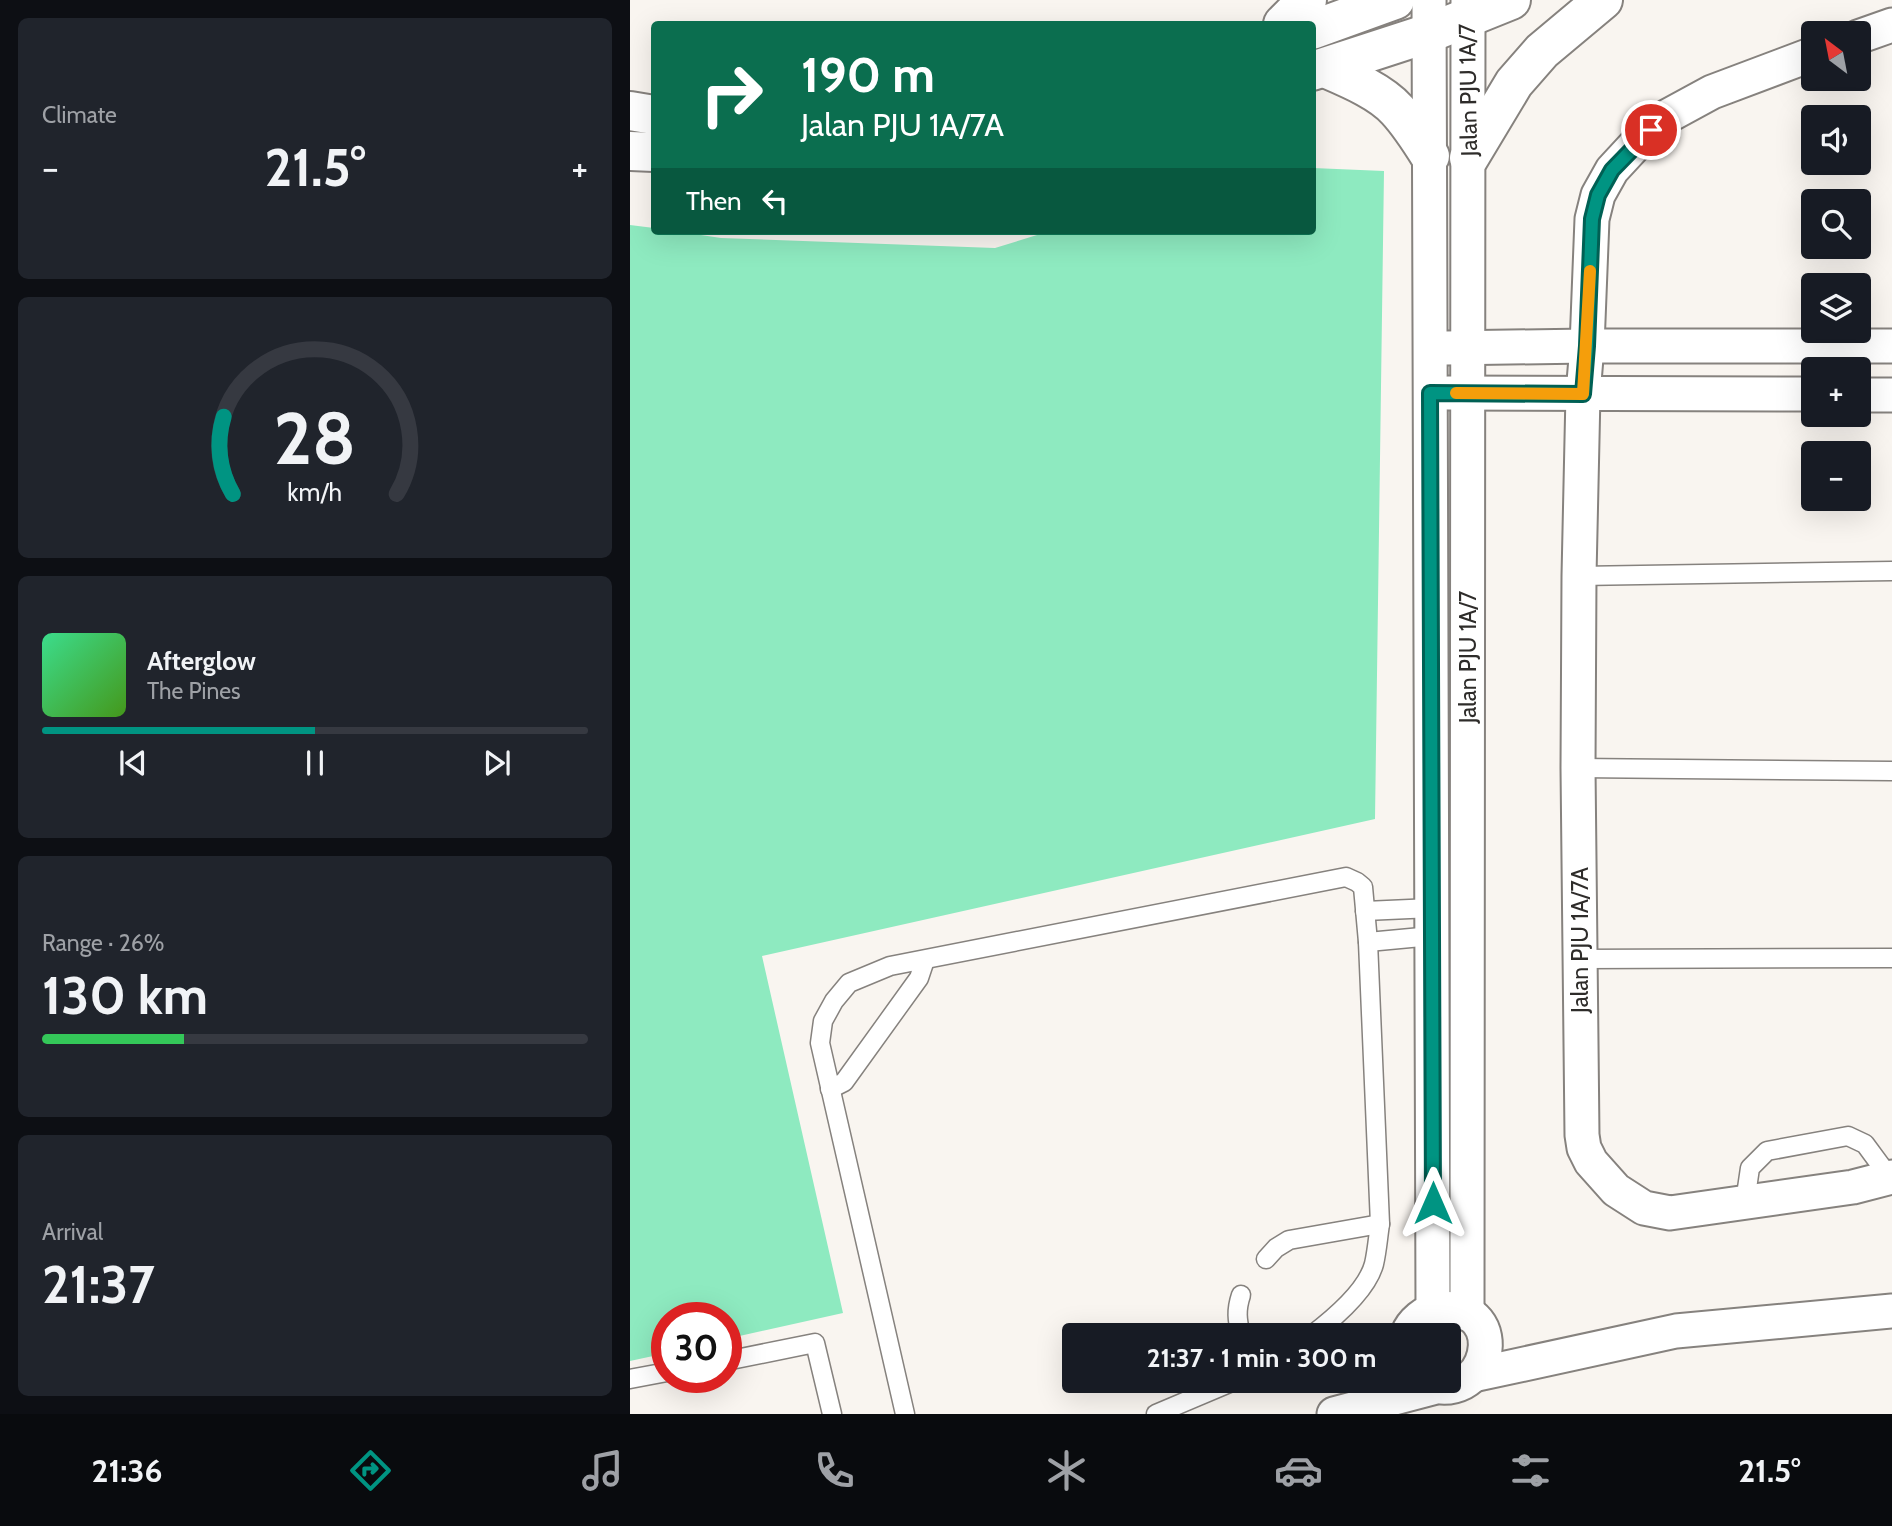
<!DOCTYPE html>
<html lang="en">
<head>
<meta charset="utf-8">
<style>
  :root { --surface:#171b24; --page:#20242c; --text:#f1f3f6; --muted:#9ea1a6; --line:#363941; --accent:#009482 }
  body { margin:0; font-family:Cabin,sans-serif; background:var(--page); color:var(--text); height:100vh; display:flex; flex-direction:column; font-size:26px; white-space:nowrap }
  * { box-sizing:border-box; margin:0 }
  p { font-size:23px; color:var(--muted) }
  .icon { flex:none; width:38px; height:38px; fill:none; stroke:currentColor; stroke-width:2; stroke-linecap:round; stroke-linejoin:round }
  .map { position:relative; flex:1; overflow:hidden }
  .side { display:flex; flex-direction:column; gap:18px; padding:18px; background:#0d0f14; width:630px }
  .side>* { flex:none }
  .banner { position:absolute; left:21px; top:21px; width:665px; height:214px; border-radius:7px; box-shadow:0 7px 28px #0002; background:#0b6e4f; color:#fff; overflow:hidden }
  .needle { width:46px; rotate:328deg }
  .buttons { position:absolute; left:1171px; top:21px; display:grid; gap:14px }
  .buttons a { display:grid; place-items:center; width:70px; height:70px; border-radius:7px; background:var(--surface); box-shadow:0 7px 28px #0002; font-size:35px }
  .speed { position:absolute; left:21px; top:1302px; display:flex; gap:14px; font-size:35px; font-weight:700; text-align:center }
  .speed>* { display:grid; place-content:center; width:91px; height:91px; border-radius:50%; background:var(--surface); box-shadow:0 7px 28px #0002; line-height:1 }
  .speed .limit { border:10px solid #d22; background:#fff; color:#111 }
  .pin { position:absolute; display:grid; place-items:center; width:60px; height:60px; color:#fff; margin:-30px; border:4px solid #fff; border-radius:50%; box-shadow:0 2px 7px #0007 }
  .me { position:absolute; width:77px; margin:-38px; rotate:0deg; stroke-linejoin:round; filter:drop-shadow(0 0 5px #0008) }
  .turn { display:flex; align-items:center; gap:24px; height:147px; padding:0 35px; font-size:32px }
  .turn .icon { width:91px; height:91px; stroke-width:2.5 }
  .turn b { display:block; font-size:49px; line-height:60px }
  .then { display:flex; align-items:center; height:66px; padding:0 35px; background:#0003; gap:14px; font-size:26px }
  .big { font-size:52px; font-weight:800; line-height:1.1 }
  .side .tile { flex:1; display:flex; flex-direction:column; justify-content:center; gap:10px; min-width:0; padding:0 24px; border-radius:10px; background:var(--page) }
  .side .dial { align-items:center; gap:0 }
  .dial svg { height:182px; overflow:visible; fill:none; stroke:var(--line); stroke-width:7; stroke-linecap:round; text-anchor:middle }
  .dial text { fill:var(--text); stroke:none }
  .song { display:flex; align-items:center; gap:21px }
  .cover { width:84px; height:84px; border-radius:10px; background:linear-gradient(135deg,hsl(150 70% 55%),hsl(100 70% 35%)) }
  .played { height:7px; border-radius:4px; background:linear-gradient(90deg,var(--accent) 50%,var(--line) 50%) }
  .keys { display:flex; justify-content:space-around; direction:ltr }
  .heat { display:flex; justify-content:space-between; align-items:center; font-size:38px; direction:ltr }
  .charge { height:10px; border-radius:5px; background:linear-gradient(90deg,#34c759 26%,var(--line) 0) }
  .trip { position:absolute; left:432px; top:1323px; width:399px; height:70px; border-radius:7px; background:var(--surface); box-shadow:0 7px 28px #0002; font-weight:800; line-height:70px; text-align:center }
  .menu { display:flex; height:112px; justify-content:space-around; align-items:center; background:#090b0e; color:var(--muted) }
  .menu .icon { width:49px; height:49px }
  .menu .selected { color:var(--accent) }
  .menu b { font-size:32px; color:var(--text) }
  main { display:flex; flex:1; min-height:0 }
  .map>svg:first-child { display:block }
  .green { fill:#8eeac0 }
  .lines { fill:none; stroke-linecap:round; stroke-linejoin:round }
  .lane-casing { stroke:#86827e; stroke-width:21 }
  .street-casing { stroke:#86827e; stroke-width:37 }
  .secondary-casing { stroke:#86827e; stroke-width:42 }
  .lane { stroke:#fff; stroke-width:18 }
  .street { stroke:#fff; stroke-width:33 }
  .secondary { stroke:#fff; stroke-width:38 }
  .route-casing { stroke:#006054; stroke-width:18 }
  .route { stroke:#009482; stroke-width:12 }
  .slow { stroke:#f59e0b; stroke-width:12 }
  .labels { text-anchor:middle; stroke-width:5; stroke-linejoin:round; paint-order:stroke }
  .street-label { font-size:23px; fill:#2e2c2a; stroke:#fff }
</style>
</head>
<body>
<main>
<section class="side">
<div class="tile"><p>Climate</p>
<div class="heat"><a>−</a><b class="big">21.5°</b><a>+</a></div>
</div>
<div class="tile dial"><svg viewBox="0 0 100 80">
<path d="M14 69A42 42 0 1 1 86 69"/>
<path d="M14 69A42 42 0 0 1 10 35" stroke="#009482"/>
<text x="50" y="56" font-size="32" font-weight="700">28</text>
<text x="50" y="72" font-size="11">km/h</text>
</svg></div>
<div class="tile">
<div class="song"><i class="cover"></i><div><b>Afterglow</b><p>The Pines</p></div></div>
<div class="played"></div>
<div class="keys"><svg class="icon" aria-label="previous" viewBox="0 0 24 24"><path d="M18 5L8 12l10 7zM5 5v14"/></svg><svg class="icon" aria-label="pause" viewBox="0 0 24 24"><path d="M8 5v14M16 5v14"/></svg><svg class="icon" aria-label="next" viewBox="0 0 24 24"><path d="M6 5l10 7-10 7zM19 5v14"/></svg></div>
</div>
<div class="tile"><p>Range · 26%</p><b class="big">130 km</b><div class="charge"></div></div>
<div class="tile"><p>Arrival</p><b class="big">21:37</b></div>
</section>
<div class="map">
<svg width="1262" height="1414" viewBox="0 0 1262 1414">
  <rect width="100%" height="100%" fill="#f9f5f0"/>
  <!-- green -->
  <path class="green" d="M683,168L754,171L745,819L132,956L213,1313L96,1339V1318H37V1353L0,1361V225L24,228V231H44L91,238L365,248L420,231H682Z"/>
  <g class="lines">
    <defs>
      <g id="lane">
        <path d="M949,576L1262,571"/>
        <path d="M948,768L1262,771"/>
        <path d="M735,911L802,908"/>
        <path d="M738,942L802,936"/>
        <path d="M950,959L1262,958"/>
        <path d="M200,1089L214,1082L289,978L295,960"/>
        <path d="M1115,1202L1120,1168L1137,1151L1218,1136L1235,1144L1260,1178"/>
        <path d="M636,1259L646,1248L659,1240L750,1224"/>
        <path d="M611,1335C607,1320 606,1310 611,1295"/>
        <path d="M96,1361L185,1343L202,1414"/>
        <path d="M0,1379L37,1372"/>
        <path d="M275,1414L190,1043L193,1021L204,1001L219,983L260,966L716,877L727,882L733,887L738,942L750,1224C748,1237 747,1251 744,1264C737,1290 703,1319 682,1335"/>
        <path d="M526,1414L604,1381"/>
      </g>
      <g id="street">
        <path d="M799,0L803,1310"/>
        <path d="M1228,37L1262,25"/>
        <path d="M1183,54L1082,92L1036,117L1007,143L982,170L968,195L962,219L957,346L953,394L949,576L948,768L952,1135L954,1148L961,1162L986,1190L1014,1208L1040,1213L1223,1187L1262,1177"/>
        <path d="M816,348L957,346H1262"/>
        <path d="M818,393L1183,394"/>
        <path d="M1228,395H1262"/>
        <path d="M837,1314L838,0"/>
        <path d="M777,1335C782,1322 795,1311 809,1309C884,1301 861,1414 789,1381"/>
        <path d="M848,1374L1046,1331L1262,1311"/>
        <path d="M704,1414L802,1388"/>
      </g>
      <g id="secondary">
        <path d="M653,24L677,0"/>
        <path d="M682,30L765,0"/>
        <path d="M695,68C718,78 750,91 767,110C780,124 790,140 800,156"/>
        <path d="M682,71L799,33L881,0"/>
        <path d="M0,111L24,115"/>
        <path d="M0,151L24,152"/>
        <path d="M839,158L884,83L912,51L973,0"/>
      </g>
    </defs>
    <!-- lane casing -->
    <use href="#lane" class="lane-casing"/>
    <!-- street casing -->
    <use href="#street" class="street-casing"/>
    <!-- secondary casing -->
    <use href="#secondary" class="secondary-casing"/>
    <!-- lane -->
    <use href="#lane" class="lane"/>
    <!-- street -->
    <use href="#street" class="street"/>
    <!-- secondary -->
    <use href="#secondary" class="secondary"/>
  </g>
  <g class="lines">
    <defs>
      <path id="route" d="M803,1203L800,393L953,394L957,346L962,219L968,195L982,170L1021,130"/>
    </defs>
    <!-- route casing -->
    <use href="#route" class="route-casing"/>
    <!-- route -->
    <use href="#route" class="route"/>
    <!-- slow -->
    <path class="slow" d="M826,393L953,394L960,271"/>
  </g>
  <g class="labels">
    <!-- street labels -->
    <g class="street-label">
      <text transform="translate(838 90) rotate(-91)" y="8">Jalan PJU 1A/7</text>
      <text transform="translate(838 657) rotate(-90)" y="8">Jalan PJU 1A/7</text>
      <text transform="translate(950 940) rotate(-90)" y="8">Jalan PJU 1A/7A</text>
    </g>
  </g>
</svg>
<div class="buttons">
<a><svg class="needle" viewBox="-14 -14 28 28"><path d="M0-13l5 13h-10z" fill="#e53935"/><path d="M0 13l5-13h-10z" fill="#9ea1a6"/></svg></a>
<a><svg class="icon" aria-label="sound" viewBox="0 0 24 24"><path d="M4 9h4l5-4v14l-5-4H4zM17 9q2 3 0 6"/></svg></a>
<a><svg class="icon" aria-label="search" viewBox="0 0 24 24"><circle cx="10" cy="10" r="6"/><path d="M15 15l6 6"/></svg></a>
<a><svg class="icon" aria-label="layers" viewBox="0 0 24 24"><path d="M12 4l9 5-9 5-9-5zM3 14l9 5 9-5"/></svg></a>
<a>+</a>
<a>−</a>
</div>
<div class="speed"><div class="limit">30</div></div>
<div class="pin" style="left:1021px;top:130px;background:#d93025"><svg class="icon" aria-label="arrive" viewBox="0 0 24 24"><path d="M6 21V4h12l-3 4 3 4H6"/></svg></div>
<svg class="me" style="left:803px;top:1203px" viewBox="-20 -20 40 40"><path d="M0-17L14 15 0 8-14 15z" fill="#009482" stroke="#fff" stroke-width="4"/></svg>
<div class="trip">21:37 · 1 min · 300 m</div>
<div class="banner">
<div class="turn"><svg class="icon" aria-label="right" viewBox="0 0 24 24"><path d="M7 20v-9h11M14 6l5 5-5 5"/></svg><div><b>190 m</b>Jalan PJU 1A/7A</div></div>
<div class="then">Then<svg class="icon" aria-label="left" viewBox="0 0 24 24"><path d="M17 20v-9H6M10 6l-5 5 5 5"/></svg></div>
</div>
</div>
</main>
<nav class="menu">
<b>21:36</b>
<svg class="icon selected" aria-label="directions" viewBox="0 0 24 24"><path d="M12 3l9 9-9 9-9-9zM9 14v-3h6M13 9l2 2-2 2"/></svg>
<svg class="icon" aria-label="music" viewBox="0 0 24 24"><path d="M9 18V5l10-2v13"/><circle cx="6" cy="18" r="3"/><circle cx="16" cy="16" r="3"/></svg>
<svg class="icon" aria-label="phone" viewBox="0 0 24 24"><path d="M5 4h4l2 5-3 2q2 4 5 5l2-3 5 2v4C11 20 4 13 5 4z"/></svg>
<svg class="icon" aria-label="climate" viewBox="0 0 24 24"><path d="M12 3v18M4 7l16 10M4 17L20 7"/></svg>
<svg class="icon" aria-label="car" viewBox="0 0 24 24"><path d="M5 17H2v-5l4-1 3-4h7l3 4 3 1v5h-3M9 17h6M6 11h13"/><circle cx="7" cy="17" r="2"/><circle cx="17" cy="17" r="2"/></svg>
<svg class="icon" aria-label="filters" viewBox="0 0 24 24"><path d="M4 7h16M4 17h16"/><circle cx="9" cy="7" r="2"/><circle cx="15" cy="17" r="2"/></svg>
<b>21.5°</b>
</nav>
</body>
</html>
